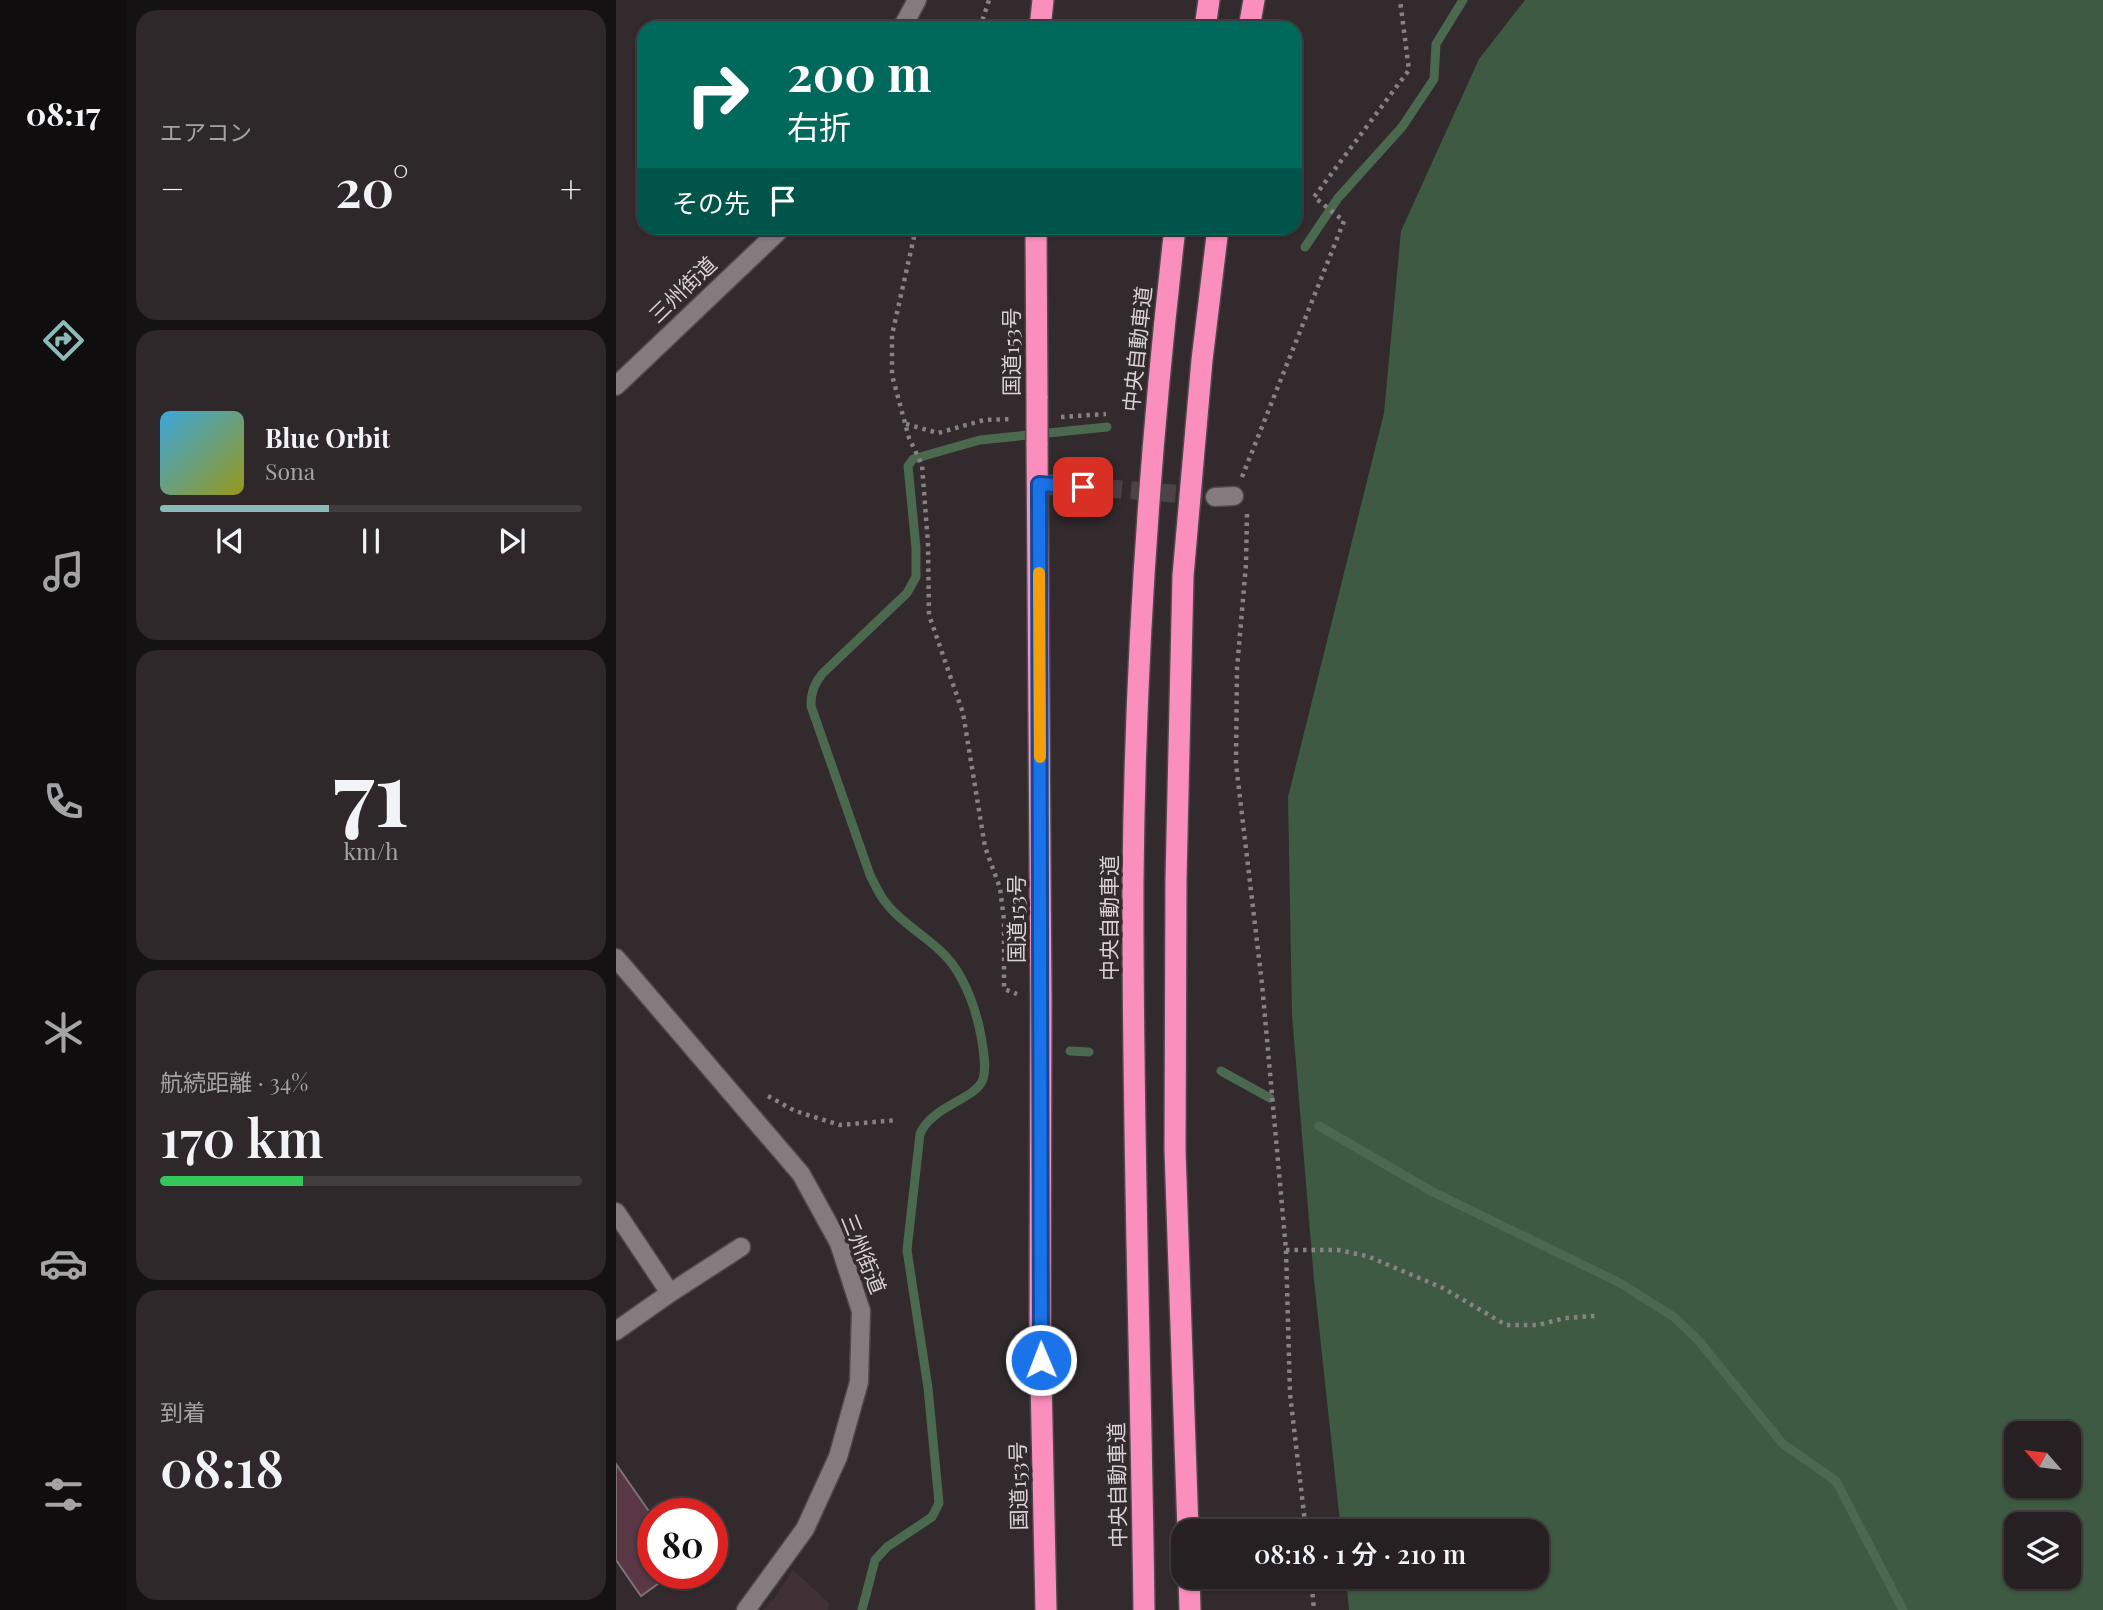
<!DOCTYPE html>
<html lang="ja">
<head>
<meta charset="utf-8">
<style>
  :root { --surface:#262022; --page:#2e282a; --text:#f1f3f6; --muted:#a4a3a5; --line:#423e40; --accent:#8bbbb9 }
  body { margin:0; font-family:"Playfair Display","Noto Sans JP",serif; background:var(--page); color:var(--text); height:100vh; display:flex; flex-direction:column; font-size:26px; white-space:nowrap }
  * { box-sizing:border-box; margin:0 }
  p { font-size:23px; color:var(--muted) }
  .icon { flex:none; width:38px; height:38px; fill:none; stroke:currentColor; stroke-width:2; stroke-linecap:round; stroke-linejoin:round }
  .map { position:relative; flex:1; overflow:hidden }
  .sheet { display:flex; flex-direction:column; gap:10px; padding:10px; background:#151213; width:490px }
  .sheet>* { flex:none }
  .top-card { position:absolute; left:21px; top:21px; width:665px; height:214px; border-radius:21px; box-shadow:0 2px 5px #0004,0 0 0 2px var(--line); background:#00695c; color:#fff; overflow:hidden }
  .needle { width:46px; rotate:298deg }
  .tools { position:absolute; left:1388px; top:1421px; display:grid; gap:14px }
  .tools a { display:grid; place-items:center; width:77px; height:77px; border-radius:14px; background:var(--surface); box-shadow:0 2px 5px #0004,0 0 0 2px var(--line); font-size:35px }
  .speed { position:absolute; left:21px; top:1498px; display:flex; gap:14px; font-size:35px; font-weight:700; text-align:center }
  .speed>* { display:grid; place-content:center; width:91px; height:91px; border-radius:50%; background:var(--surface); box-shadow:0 2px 5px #0004,0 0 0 2px var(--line); line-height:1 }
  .speed .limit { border:10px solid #d22; background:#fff; color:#111 }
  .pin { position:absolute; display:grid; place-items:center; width:60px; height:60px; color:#fff; margin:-30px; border-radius:14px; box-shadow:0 4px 10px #0006 }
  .me { position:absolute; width:77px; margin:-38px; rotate:359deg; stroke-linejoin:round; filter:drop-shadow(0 0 5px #0008) }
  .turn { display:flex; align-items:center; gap:24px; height:147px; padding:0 35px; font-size:32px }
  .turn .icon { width:91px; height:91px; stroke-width:2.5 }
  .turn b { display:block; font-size:49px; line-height:60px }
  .then { display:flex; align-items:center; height:66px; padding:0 35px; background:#0003; gap:14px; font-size:26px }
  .big { font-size:52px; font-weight:600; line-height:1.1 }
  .sheet .tile { flex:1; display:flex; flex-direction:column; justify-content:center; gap:10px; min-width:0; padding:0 24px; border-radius:21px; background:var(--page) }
  .sheet .dial { align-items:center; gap:0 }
  .dial b { font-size:91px; line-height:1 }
  .song { display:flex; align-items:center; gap:21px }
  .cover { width:84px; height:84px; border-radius:10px; background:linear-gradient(135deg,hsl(200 70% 55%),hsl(60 70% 35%)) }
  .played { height:7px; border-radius:4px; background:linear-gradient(90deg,var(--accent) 40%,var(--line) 40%) }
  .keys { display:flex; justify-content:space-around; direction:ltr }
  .heat { display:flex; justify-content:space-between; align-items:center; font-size:38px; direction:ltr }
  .charge { height:10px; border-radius:5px; background:linear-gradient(90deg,#34c759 34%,var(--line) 0) }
  .trip { position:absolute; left:555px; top:1519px; width:378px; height:70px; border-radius:21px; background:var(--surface); box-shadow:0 2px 5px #0004,0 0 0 2px var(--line); font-weight:600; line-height:70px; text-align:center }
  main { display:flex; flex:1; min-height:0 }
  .tabs { display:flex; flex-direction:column; width:126px; justify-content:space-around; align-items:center; background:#0f0d0e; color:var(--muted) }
  .tabs .icon { width:49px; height:49px }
  .tabs .current { color:var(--accent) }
  .tabs b { font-size:32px; color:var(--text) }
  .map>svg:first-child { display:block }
  .built { fill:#403137 }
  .forest { fill:#3e5a42; fill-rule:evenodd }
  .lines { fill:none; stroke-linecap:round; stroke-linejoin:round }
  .stream { stroke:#4b694f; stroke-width:9 }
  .building { fill:#593745; stroke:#7d7377; stroke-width:2 }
  .minor-tunnel { stroke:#4b4346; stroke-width:18; stroke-dasharray:18 9; stroke-linecap:butt }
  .minor-casing { stroke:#4f484b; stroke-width:21 }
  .highway-casing { stroke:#4f484b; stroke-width:24 }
  .path { stroke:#898285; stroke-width:4.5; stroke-dasharray:3.5 5; stroke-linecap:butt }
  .minor { stroke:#857b7e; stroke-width:18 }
  .highway { stroke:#fa8ebd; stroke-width:21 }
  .highway-bridge-casing { stroke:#4f484b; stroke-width:24; stroke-linecap:butt }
  .highway-bridge { stroke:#fa8ebd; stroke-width:21 }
  .route-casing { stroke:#114b97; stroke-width:18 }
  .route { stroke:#1a73e8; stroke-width:12 }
  .slow { stroke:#f59e0b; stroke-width:12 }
  .labels { text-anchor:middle; stroke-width:7; stroke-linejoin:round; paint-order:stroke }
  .street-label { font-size:21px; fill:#d9d3d5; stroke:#322a2d }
</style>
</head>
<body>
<main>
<nav class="tabs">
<b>08:17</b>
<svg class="icon current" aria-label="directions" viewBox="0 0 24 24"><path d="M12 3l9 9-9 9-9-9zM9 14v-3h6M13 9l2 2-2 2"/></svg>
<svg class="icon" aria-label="music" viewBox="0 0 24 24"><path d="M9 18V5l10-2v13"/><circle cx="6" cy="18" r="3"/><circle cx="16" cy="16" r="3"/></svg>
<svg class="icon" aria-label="phone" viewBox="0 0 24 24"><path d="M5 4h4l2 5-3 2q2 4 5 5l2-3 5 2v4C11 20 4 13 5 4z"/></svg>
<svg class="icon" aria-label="climate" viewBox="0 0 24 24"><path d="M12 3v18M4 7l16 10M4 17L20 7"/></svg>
<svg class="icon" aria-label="car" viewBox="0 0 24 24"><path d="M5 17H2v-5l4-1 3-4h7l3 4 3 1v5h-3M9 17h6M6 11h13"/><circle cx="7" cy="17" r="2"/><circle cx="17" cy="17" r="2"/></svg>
<svg class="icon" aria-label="filters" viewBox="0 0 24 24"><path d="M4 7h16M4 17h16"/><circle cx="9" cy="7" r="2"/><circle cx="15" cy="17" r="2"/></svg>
</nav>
<section class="sheet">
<div class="tile"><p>エアコン</p>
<div class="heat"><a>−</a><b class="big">20°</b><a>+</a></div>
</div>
<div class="tile">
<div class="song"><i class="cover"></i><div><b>Blue Orbit</b><p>Sona</p></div></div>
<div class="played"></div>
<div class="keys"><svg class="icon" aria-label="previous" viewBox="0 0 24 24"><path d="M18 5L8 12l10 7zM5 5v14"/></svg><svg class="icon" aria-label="pause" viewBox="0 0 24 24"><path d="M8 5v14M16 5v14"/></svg><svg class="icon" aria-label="next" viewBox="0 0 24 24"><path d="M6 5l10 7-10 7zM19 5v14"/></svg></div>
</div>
<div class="tile dial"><b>71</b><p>km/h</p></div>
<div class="tile"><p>航続距離 · 34%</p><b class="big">170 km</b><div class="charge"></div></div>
<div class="tile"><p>到着</p><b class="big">08:18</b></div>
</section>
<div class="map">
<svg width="1487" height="1610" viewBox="0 0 1487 1610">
  <rect width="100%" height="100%" fill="#322a2d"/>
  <!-- built -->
  <path class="built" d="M177,1570L213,1603L212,1610H147L157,1600Z"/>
  <!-- forest -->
  <path class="forest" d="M909,0H1487V1610H733L730,1577H920V1531H725L698,1280L676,1015L672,797L768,413L785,231L863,59ZM1400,1433H1452V1486H1400ZM1400,1524H1452V1577H1400Z"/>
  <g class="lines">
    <!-- stream -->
    <g class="stream">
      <path d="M689,247L722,198L786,127L818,79L820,44L847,0"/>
      <path d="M454,1051L473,1052"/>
      <path d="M605,1071L654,1098"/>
      <path d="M703,1126L817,1192L1004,1283L1058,1317L1082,1340L1167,1444L1220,1481L1287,1610"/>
      <path d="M246,1610L259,1560L271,1547L316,1517L323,1503L312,1388L291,1250L304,1134C315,1106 361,1099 367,1079C371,1067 367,1048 365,1036C361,1013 351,984 337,965C319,940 285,925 267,899C262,892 258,883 254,875L195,706C195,692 198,685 206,674L291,593L300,577V548L292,466L297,459L364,440L491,427"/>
    </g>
  </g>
  <!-- building -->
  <path class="building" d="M0,1464L37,1517V1573H57L25,1596L0,1560Z"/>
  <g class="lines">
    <!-- minor-tunnel -->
    <path class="minor-tunnel" d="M488,488L599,497"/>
    <defs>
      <g id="minor">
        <path d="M286,28L301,0"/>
        <path d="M0,386L166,228"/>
        <path d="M423,484L488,488"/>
        <path d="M599,497L618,496"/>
        <path d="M0,958L185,1174L223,1243L245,1311L243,1382L222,1457L189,1529L130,1610"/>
        <path d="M0,1212L54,1293L0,1331"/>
        <path d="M54,1293L125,1247"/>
      </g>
      <g id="highway">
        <path d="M424,28L427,0"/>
        <path d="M589,28L593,0"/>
        <path d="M633,28L638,0"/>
        <path d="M420,228L421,398"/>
        <path d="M421,443L425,1001L424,1333L430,1610"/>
        <path d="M572,1531L559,1150L560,879L567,576L586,360L602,228"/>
        <path d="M573,1577L574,1610"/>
        <path d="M528,1610C525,1367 516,1123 517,880C519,662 534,444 559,228"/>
      </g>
    </defs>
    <!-- minor casing -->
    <use href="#minor" class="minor-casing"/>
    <!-- highway casing -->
    <use href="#highway" class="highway-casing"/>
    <!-- path -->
    <g class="path">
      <path d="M364,28L373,0"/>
      <path d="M300,228L276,335V375L293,438L306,465L312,544L313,615L347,713L369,847L384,888L388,920V989L401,994"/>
      <path d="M445,417L490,414"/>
      <path d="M290,424L322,433L368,420L397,419"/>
      <path d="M626,477L728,221L698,197L793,70L784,0"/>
      <path d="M631,514L630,564L621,669L620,764L646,984L670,1250L674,1394L690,1531"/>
      <path d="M152,1096L179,1111L224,1125L281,1120"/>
      <path d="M670,1250H722L751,1256L827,1288L890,1325H922L949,1318L979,1316"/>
      <path d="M695,1577L698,1610"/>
    </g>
    <!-- minor -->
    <use href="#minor" class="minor"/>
    <!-- highway -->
    <use href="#highway" class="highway"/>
    <defs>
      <path id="highway-bridge" d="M421,398V443"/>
    </defs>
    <!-- highway-bridge casing -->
    <use href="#highway-bridge" class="highway-bridge-casing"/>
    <!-- highway-bridge -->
    <use href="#highway-bridge" class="highway-bridge"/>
  </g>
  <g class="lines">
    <defs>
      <path id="route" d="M425,1360L423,484L467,487"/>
    </defs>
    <!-- route casing -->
    <use href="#route" class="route-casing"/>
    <!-- route -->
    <use href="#route" class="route"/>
    <!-- slow -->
    <path class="slow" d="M423,573L424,757"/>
  </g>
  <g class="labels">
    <!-- street labels -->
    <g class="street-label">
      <text transform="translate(67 290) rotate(-44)" y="7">三州街道</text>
      <text transform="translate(522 349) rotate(-84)" y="7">中央自動車道</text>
      <text transform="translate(396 352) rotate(-90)" y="7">国道153号</text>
      <text transform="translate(494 918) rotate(-90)" y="7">中央自動車道</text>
      <text transform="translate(401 919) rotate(-90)" y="7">国道153号</text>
      <text transform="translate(247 1254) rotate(68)" y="7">三州街道</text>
      <text transform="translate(502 1485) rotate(-91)" y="7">中央自動車道</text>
      <text transform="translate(403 1486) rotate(-91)" y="7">国道153号</text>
    </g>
  </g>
</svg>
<div class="tools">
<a><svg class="needle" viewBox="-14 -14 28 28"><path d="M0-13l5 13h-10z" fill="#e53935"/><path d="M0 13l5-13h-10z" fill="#a4a3a5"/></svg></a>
<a><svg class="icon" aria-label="layers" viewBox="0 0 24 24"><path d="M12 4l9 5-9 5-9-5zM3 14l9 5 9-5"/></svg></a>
</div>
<div class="speed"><div class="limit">80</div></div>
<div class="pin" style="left:467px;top:487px;background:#d93025"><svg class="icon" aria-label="arrive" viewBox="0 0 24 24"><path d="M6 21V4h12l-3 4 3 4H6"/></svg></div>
<svg class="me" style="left:425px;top:1360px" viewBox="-20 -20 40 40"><circle r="17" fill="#1a73e8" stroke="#fff" stroke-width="3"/><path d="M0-11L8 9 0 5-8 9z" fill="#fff"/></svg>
<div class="trip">08:18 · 1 分 · 210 m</div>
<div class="top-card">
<div class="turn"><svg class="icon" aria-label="right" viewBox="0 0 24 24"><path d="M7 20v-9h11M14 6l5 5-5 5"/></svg><div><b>200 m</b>右折</div></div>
<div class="then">その先<svg class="icon" aria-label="arrive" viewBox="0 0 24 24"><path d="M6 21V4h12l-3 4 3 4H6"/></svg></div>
</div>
</div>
</main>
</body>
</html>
